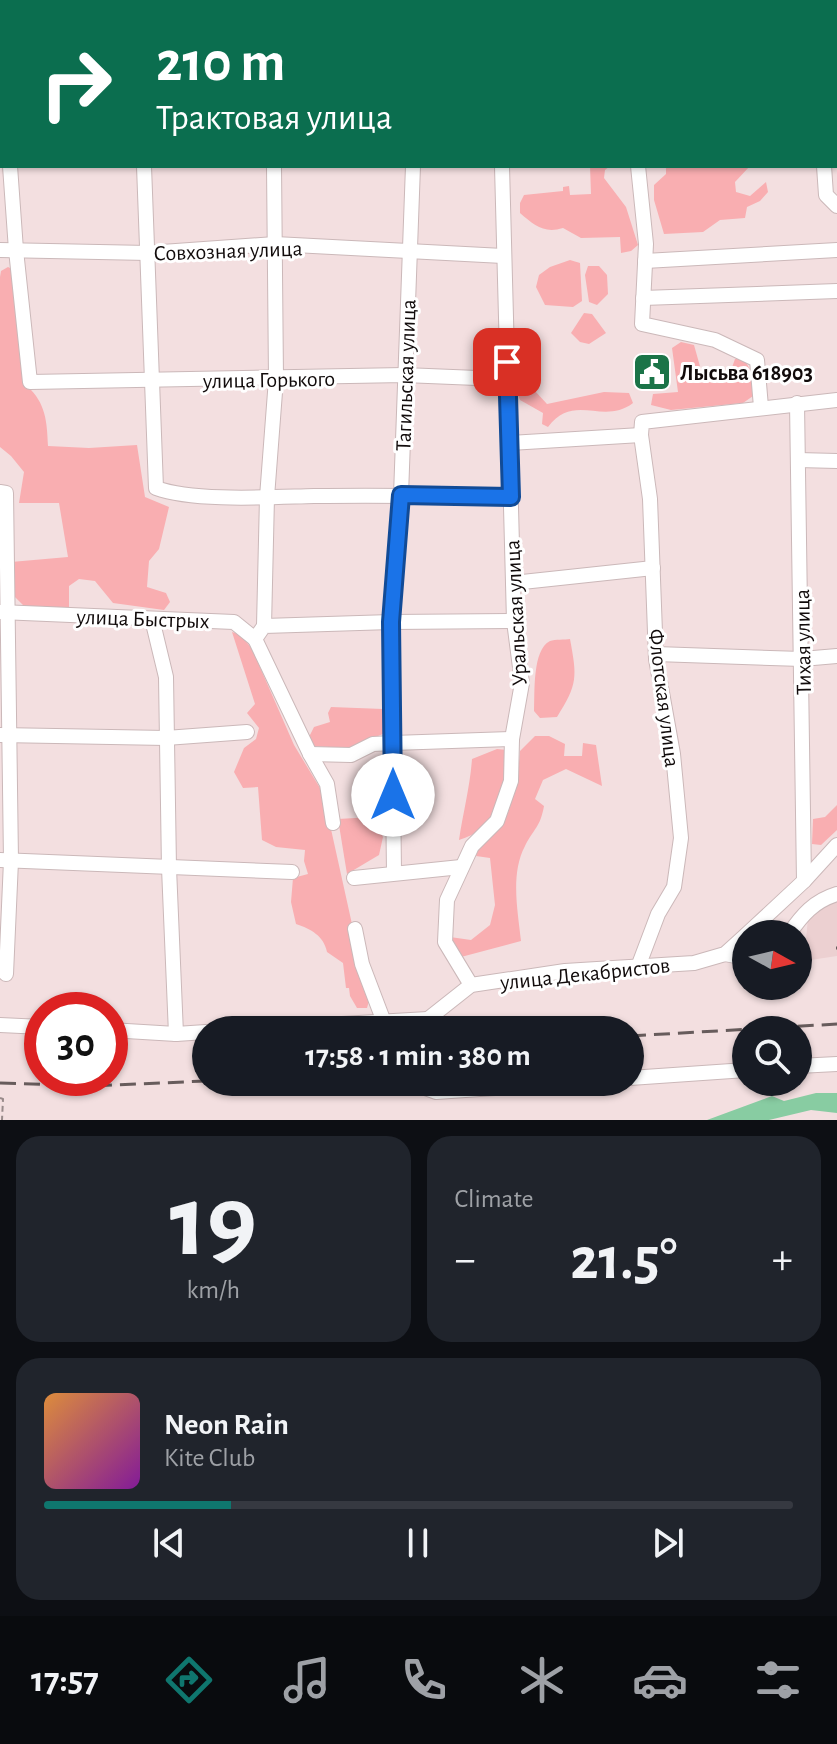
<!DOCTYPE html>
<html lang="en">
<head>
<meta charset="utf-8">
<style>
  :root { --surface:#171b24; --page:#20242c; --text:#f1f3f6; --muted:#9ea1a6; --line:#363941; --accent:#0f766e }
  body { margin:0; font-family:"Alegreya Sans",sans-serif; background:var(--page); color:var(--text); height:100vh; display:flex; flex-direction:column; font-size:30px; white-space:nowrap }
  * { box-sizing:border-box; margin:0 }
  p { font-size:26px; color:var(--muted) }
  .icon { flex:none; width:44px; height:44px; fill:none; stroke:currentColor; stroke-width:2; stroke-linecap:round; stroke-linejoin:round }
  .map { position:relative; height:1120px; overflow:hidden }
  .sheet { display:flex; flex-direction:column; gap:16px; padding:16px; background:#0d0f14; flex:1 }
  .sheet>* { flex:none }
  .top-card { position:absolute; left:0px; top:0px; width:838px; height:168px; box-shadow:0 2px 6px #0004; background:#0b6e4f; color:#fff; overflow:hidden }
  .needle { width:52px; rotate:98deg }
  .buttons { position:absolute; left:732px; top:920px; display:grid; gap:16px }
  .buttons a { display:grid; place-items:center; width:80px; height:80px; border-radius:50%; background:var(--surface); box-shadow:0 2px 6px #0004; font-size:40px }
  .speed { position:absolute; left:24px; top:992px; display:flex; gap:16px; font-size:40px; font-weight:700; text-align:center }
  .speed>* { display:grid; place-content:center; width:104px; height:104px; border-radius:50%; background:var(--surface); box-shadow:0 2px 6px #0004; line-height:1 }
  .speed .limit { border:12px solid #d22; background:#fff; color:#111 }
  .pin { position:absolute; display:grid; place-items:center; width:68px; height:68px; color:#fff; margin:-34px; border-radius:16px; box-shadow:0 4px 12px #0006 }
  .me { position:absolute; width:88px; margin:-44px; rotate:0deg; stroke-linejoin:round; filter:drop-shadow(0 0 6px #0008) }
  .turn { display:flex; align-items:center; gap:28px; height:168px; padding:0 24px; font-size:36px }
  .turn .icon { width:104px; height:104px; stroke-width:2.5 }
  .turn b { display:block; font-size:56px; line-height:68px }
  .big { font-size:60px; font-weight:700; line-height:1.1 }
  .sheet .card { flex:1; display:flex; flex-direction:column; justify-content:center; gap:12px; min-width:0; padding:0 28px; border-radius:24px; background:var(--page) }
  .sheet .dial { align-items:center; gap:0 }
  .dial b { font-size:104px; line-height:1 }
  .song { display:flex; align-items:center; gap:24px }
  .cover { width:96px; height:96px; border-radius:12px; background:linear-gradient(135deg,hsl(30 70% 55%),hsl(290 70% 35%)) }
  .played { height:8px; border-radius:4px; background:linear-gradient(90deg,var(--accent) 25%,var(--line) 25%) }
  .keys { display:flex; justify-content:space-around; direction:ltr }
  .heat { display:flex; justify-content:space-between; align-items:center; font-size:44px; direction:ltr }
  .sheet .tiles { flex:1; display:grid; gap:16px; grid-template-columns:1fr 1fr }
  .card:last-child { grid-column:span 2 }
  .trip { position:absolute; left:192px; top:1016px; width:452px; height:80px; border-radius:40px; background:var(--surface); box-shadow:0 2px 6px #0004; font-weight:700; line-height:80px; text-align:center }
  .tabs { display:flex; height:128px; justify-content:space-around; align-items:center; background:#090b0e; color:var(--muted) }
  .tabs .icon { width:56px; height:56px }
  .tabs .selected { color:var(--accent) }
  .tabs b { font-size:36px; color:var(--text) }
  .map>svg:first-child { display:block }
  .built { fill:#ecd0d1 }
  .green { fill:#f9aeb1 }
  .water { fill:#88cca2 }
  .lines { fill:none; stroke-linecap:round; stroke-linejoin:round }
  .minor-casing { stroke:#cbb8b9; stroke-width:16 }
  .path { stroke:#988a8a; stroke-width:2; stroke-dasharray:6 4; stroke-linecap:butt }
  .minor { stroke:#fff; stroke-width:14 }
  .rail { stroke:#675c5c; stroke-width:3; stroke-dasharray:16 8; stroke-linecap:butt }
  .route-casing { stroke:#114b97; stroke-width:20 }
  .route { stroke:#1a73e8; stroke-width:14 }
  .labels { text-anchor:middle; stroke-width:6; stroke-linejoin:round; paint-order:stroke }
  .street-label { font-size:22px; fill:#110b0b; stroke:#fff }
  .poi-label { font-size:22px; font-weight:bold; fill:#110b0b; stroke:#fff; text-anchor:start }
</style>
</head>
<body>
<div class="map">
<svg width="837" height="1120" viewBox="0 0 837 1120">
  <rect width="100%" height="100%" fill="#f3dfe0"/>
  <!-- built -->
  <path class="built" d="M837,890V956L804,961L808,918Z"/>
  <!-- green -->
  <g class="green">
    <path d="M590,166H610L605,170L604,178L626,207L638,245L631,251L621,253L620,237L581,238L563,228C544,234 534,225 520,213V203L524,195L563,191V187L569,186L570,195L591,194Z"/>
    <path d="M666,166H750L735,182L736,192L750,196L766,182L768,192L760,201L747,207L745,218L720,220L703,232L664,234L654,200V185L666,174Z"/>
    <path d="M570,260L580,263L582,301L573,307L545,305L536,287L539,275L550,267Z"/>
    <path d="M588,266H599L607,275L608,294L597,305L589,302L585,275Z"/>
    <path d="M8,267L12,269L27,386C46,403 47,422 48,446L89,448L137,445L145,497L169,507L159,549L149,561L147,587L166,593L170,602L164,610L113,603L95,581L79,579L69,586V610L25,607L12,594L11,562L68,557L59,503H19L24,472L11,456L0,447V277L1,271Z"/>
    <path d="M584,313L592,314L606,333L589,344L580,342L571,333Z"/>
    <path d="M681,342L694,345L703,377L729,376L735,359H744L751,371L753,396L743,403L671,410L651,405L653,394L678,392L672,348Z"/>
    <path d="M534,349L535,391L547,404L604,392L629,393L633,403C603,426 574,392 548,427L542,424L543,413L520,400L515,387L516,356L523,351Z"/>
    <path d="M232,632L241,635L252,649L294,745L323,793L369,1001L367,1008H357L350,996L349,988H346L343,963L327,952C324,936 311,929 296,924L291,902L293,878L308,874L304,861L305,850L276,847L262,840L258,787L243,788L234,772L244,748L256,739L259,728L247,713L255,704Z"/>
    <path d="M570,639C577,677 578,684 557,717L540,718L534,711C535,693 532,650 550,641C555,639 565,640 570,639Z"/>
    <path d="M331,707L383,709L388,713V732L348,748L310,746L309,737L314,727L330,722L328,713Z"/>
    <path d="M535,736H549L565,744L564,756H582L583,743L596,745L602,786L566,769L543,780L535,799L544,806C540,828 534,828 525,846C510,874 518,912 521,941L461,957L450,937L471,940L490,925L495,905L490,858L476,856C482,837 496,836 504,821C513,806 519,769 520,751Z"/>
    <path d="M497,749L507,750C504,786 499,829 459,840C463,813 470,787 472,759Z"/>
    <path d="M837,805V830L821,845L812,844L813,819L825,817Z"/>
    <path d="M372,817L383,837L379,855L347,874L338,819Z"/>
  </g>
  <!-- water -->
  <path class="water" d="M816,1093H837V1113L811,1110L769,1120H707L772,1096L784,1101Z"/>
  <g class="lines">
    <defs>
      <g id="minor">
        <path d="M137,0V2"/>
        <path d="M493,0V2"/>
        <path d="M531,0V2"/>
        <path d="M578,0L579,2"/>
        <path d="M673,0V2"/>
        <path d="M722,0V2"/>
        <path d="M816,0V2"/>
        <path d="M42,2L77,0"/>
        <path d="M0,4H2"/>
        <path d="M836,49H837"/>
        <path d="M0,129H2"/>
        <path d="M10,166L16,250L30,382L404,375L477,378L507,388"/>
        <path d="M144,166L156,488C194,502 272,497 314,496C380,495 445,496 511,497"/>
        <path d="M638,166L646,244L642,324L715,340L757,360L761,407"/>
        <path d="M824,166L826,195L837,206"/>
        <path d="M0,250L148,253L275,244L503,256"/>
        <path d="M645,261L837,250"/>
        <path d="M643,298L837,291"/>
        <path d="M797,403L804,881"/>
        <path d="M510,443L641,435"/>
        <path d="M798,460L837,461"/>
        <path d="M0,492L6,493L11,861L6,974"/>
        <path d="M513,583L653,568"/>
        <path d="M0,612L234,622L255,639L264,626L391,622L514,621"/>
        <path d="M152,619L166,677L169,868L176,1034"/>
        <path d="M264,626L267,497L276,379L274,166"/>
        <path d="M255,639L310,754L327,784L333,823"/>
        <path d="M656,654L802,659L837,656"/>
        <path d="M0,735L166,738L247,732"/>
        <path d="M310,754L351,755L373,744L393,743L512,739"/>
        <path d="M0,860L292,872"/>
        <path d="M394,872L391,622L401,495L413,166"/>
        <path d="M354,878L461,867"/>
        <path d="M355,929L362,964L384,1022"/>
        <path d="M747,934L804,881L837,845"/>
        <path d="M789,934C802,915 814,901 837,894"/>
        <path d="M725,954L746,958"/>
        <path d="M638,967L658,914L674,887L681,838L673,754L656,659L650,499L641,435L642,422L837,400"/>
        <path d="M471,985L445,942L447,900L472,846L497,821L511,781L512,739L522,683L514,621L502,166"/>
        <path d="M0,1025L42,1027"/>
        <path d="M110,1030L176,1034L206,1032"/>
        <path d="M238,1030L428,1019"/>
        <path d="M422,1030L428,1019L471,985L565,971L694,963L725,954L746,935"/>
        <path d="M798,1066L837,1064"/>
        <path d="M630,1078L746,1070"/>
        <path d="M409,1082L436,1092L583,1082"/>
      </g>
    </defs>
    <!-- minor casing -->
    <use href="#minor" class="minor-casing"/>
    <!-- path -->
    <path class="path" d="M0,1098L3,1099L2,1120"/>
    <!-- minor -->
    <use href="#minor" class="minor"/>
    <!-- rail -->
    <g class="rail">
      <path d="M836,948H837"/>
      <path d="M630,1036L837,1024"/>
      <path d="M0,1083L91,1086L206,1081"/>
    </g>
  </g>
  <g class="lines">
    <defs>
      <path id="route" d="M393,795L391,622L401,495L511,497L507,362"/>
    </defs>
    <!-- route casing -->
    <use href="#route" class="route-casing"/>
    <!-- route -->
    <use href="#route" class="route"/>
  </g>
  <!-- icons -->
  <defs>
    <symbol id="civic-square" viewBox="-11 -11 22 22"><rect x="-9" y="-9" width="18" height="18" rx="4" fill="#1b7448" stroke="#fff"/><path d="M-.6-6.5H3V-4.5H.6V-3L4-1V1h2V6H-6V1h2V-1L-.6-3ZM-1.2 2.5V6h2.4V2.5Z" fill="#fff"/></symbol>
  </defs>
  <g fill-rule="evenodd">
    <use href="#civic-square" x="630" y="350" width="44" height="44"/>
  </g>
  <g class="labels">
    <!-- street labels -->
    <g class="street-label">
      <text transform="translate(228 250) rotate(-2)" y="8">Совхозная улица</text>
      <text transform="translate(405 375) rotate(-88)" y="8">Тагильская улица</text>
      <text transform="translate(269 379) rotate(-1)" y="8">улица Горького</text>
      <text transform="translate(515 613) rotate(-93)" y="8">Уральская улица</text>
      <text transform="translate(143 618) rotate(2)" y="8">улица Быстрых</text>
      <text transform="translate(802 642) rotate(-91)" y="8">Тихая улица</text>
      <text transform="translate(665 698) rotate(83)" y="8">Флотская улица</text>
      <text transform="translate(585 973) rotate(-6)" y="8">улица Декабристов</text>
    </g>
    <!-- poi labels -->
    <g class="poi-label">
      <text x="680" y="380">Лысьва 618903</text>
    </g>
  </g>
</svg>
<div class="buttons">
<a><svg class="needle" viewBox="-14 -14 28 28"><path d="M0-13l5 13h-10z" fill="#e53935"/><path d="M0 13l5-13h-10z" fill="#9ea1a6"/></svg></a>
<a><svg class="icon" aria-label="search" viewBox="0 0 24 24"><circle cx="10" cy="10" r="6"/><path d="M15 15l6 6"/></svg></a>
</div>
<div class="speed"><div class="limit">30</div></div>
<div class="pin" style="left:507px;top:362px;background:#d93025"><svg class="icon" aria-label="arrive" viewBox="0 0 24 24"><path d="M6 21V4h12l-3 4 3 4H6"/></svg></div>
<svg class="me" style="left:393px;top:795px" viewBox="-20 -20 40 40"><circle r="19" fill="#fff"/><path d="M0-13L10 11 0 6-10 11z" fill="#1a73e8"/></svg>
<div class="trip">17:58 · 1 min · 380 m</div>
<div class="top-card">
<div class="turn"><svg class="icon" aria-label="right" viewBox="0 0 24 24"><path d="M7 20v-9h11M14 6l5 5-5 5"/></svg><div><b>210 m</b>Трактовая улица</div></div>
</div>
</div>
<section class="sheet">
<div class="tiles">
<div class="card dial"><b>19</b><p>km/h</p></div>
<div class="card"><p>Climate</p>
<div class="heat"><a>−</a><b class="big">21.5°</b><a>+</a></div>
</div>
<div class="card">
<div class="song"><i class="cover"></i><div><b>Neon Rain</b><p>Kite Club</p></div></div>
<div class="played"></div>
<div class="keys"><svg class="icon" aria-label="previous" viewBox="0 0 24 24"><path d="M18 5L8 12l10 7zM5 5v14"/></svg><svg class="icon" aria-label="pause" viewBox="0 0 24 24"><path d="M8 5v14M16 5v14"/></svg><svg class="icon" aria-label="next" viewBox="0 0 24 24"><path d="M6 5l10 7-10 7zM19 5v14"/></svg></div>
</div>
</div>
</section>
<nav class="tabs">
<b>17:57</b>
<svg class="icon selected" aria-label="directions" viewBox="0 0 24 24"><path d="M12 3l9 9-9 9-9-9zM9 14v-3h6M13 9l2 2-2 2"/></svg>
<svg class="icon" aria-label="music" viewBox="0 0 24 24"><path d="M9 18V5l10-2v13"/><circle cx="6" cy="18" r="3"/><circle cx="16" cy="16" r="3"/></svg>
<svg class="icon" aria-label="phone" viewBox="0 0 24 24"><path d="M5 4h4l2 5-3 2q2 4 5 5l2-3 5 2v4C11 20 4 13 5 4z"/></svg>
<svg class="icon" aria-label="climate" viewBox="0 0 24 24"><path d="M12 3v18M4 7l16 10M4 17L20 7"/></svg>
<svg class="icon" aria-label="car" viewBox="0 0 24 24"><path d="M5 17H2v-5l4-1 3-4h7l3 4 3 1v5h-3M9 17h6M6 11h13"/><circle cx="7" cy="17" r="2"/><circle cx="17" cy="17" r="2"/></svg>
<svg class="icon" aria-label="filters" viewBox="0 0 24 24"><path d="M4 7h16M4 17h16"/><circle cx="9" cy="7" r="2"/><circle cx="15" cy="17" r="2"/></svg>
</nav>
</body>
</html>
